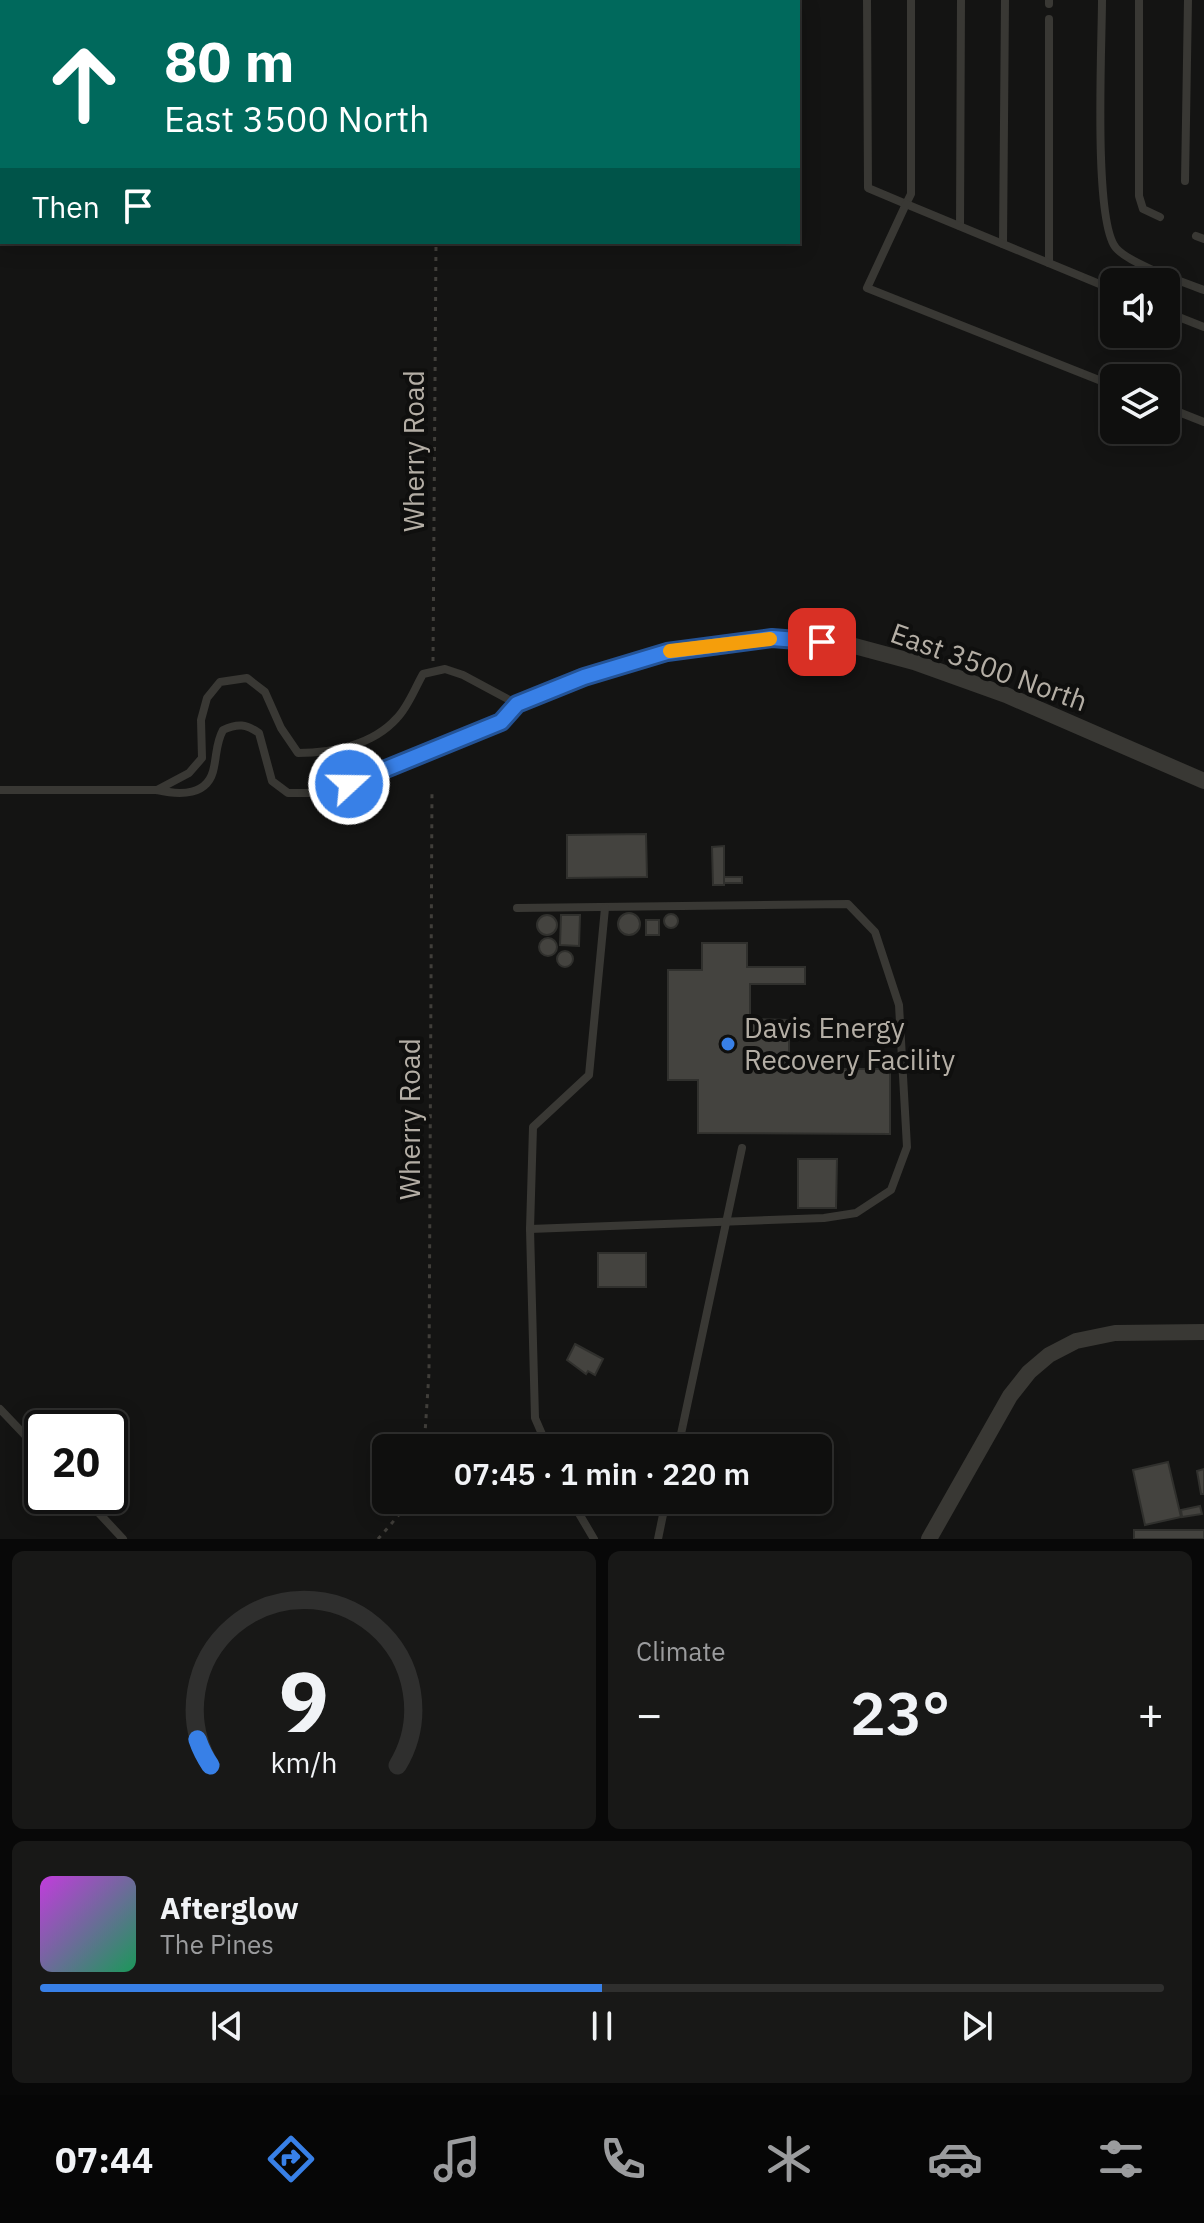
<!DOCTYPE html>
<html lang="en">
<head>
<meta charset="utf-8">
<style>
  :root { --surface:#0f0f0e; --page:#181817; --text:#f1f3f6; --muted:#9b9c9e; --line:#2f2f2e; --accent:#3880e7 }
  body { margin:0; font-family:"IBM Plex Sans",sans-serif; background:var(--page); color:var(--text); height:100vh; display:flex; flex-direction:column; font-size:30px; white-space:nowrap }
  * { box-sizing:border-box; margin:0 }
  p { font-size:26px; color:var(--muted) }
  .icon { flex:none; width:44px; height:44px; fill:none; stroke:currentColor; stroke-width:2; stroke-linecap:round; stroke-linejoin:round }
  .map { position:relative; height:1539px; overflow:hidden }
  .side { display:flex; flex-direction:column; gap:12px; padding:12px; background:#080808; flex:1 }
  .side>* { flex:none }
  .guide { position:absolute; left:0px; top:0px; width:800px; height:244px; box-shadow:0 4px 20px #0003,0 0 0 2px var(--line); background:#00695c; color:#fff; overflow:hidden }
  .controls { position:absolute; left:1100px; top:268px; display:grid; gap:16px }
  .controls a { display:grid; place-items:center; width:80px; height:80px; border-radius:12px; background:var(--surface); box-shadow:0 4px 20px #0003,0 0 0 2px var(--line); font-size:40px }
  .speed { position:absolute; left:24px; top:1410px; display:flex; gap:16px; font-size:40px; font-weight:700; text-align:center }
  .speed>* { display:grid; place-content:center; width:104px; height:104px; border-radius:50%; background:var(--surface); box-shadow:0 4px 20px #0003,0 0 0 2px var(--line); line-height:1 }
  .speed .limit { border:4px solid #111; border-radius:12px; background:#fff; color:#111 }
  .pin { position:absolute; display:grid; place-items:center; width:68px; height:68px; color:#fff; margin:-34px; border-radius:16px; box-shadow:0 4px 12px #0006 }
  .me { position:absolute; width:88px; margin:-44px; rotate:69deg; stroke-linejoin:round; filter:drop-shadow(0 0 6px #0008) }
  .turn { display:flex; align-items:center; gap:28px; height:168px; padding:0 32px; font-size:36px }
  .turn .icon { width:104px; height:104px; stroke-width:2.5 }
  .turn b { display:block; font-size:56px; line-height:68px }
  .then { display:flex; align-items:center; height:76px; padding:0 32px; background:#0003; gap:16px; font-size:30px }
  .big { font-size:60px; font-weight:600; line-height:1.1 }
  .side .card { flex:1; display:flex; flex-direction:column; justify-content:center; gap:12px; min-width:0; padding:0 28px; border-radius:12px; background:var(--page) }
  .side .dial { align-items:center; gap:0 }
  .dial svg { height:208px; overflow:visible; fill:none; stroke:var(--line); stroke-width:7; stroke-linecap:round; text-anchor:middle }
  .dial text { fill:var(--text); stroke:none }
  .song { display:flex; align-items:center; gap:24px }
  .cover { width:96px; height:96px; border-radius:12px; background:linear-gradient(135deg,hsl(290 70% 55%),hsl(150 70% 35%)) }
  .played { height:8px; border-radius:4px; background:linear-gradient(90deg,var(--accent) 50%,var(--line) 50%) }
  .keys { display:flex; justify-content:space-around; direction:ltr }
  .heat { display:flex; justify-content:space-between; align-items:center; font-size:44px; direction:ltr }
  .side .tiles { flex:1; display:grid; gap:12px; grid-template-columns:1fr 1fr }
  .card:last-child { grid-column:span 2 }
  .trip { position:absolute; left:372px; top:1434px; width:460px; height:80px; border-radius:12px; background:var(--surface); box-shadow:0 4px 20px #0003,0 0 0 2px var(--line); font-weight:600; line-height:80px; text-align:center }
  .dock { display:flex; height:128px; justify-content:space-around; align-items:center; background:#060606; color:var(--muted) }
  .dock .icon { width:56px; height:56px }
  .dock .current { color:var(--accent) }
  .dock b { font-size:36px; color:var(--text) }
  .map>svg:first-child { display:block }
  .building { fill:#44433f; stroke:#30302d; stroke-width:2 }
  .lines { fill:none; stroke-linecap:round; stroke-linejoin:round }
  .path { stroke:#403e3a; stroke-width:3; stroke-dasharray:4 6; stroke-linecap:butt }
  .service { stroke:#393834; stroke-width:8 }
  .minor { stroke:#393834; stroke-width:16 }
  .route-casing { stroke:#245396; stroke-width:20 }
  .route { stroke:#3880e7; stroke-width:14 }
  .slow { stroke:#f59e0b; stroke-width:14 }
  .poi-dot { fill:#3880e7; stroke:#0f0f0e; stroke-width:3 }
  .labels { text-anchor:middle; stroke-width:8; stroke-linejoin:round; paint-order:stroke }
  .street-label { font-size:28px; fill:#b4aea5; stroke:#0f0f0e }
  .poi-label { font-size:28px; fill:#b4aea5; stroke:#0f0f0e; text-anchor:start }
</style>
</head>
<body>
<div class="map">
<svg width="1204" height="1539" viewBox="0 0 1204 1539">
  <rect width="100%" height="100%" fill="#141413"/>
  <!-- building -->
  <g class="building">
    <path d="M646,834L647,877L567,878V835Z"/>
    <path d="M724,846V885H713L712,847Z"/>
    <rect x="724" y="877" width="18" height="6"/>
    <circle cx="629" cy="924" r="11"/>
    <circle cx="671" cy="921" r="7"/>
    <path d="M561,915H580L579,946L560,945Z"/>
    <circle cx="547" cy="925" r="10"/>
    <rect x="646" y="920" width="13" height="15"/>
    <circle cx="548" cy="947" r="9"/>
    <path d="M702,943H747V967H805V984H750V1019L789,1020V1069H890V1134L698,1133V1080H668V970H702Z"/>
    <circle cx="565" cy="959" r="8"/>
    <path d="M798,1159H837L836,1208H798Z"/>
    <rect x="598" y="1253" width="48" height="34"/>
    <path d="M575,1344L603,1359L595,1375L588,1371L586,1374L567,1360Z"/>
    <path d="M1168,1462L1181,1517L1145,1525L1133,1470Z"/>
    <path d="M1204,1469V1494H1201L1197,1471Z"/>
    <path d="M1200,1506L1202,1514L1182,1517L1181,1510Z"/>
    <rect x="1134" y="1530" width="70" height="9"/>
  </g>
  <g class="lines">
    <!-- path -->
    <g class="path">
      <path d="M437,0V2"/>
      <path d="M0,34H2"/>
      <path d="M433,661L436,242"/>
      <path d="M424,1448L429,1373L432,790"/>
      <path d="M378,1539L398,1516L404,1500"/>
    </g>
    <!-- service -->
    <g class="service">
      <path d="M867,0L868,188L906,204L911,194V0"/>
      <path d="M1049,0V4"/>
      <path d="M1102,0C1102,44 1093,221 1116,248C1130,264 1183,282 1204,290"/>
      <path d="M1139,0V196L1143,209L1160,217"/>
      <path d="M1049,19V263"/>
      <path d="M1185,181L1188,0"/>
      <path d="M960,226L961,0"/>
      <path d="M1196,236L1204,239"/>
      <path d="M1003,244L1005,0"/>
      <path d="M1114,290L906,204L867,288L1114,386"/>
      <path d="M1166,312L1204,327"/>
      <path d="M1166,407L1204,422"/>
      <path d="M0,790H157C179,795 209,797 214,767C217,753 216,743 223,730C238,723 246,724 259,733L272,781L288,793H317L400,765L501,722L517,704L463,675L445,669L423,674C415,688 408,707 397,718C373,745 333,753 298,753L281,728L265,692L247,678L220,682L207,698L201,720L202,758L189,773L157,790"/>
      <path d="M517,908L848,904L875,932L899,1005L907,1147L891,1190L856,1213L824,1218L530,1229"/>
      <path d="M0,1409L42,1453"/>
      <path d="M548,1448L535,1418L530,1229L533,1127L589,1075L605,908"/>
      <path d="M678,1448L742,1148"/>
      <path d="M83,1496L123,1539"/>
      <path d="M571,1500L594,1539"/>
      <path d="M658,1539L666,1500"/>
    </g>
    <!-- minor -->
    <g class="minor">
      <path d="M517,704L584,677L667,652L772,638L847,644L914,662L1006,695L1204,781"/>
      <path d="M929,1539L1010,1396L1029,1372L1049,1355L1076,1341L1115,1333L1204,1332"/>
    </g>
  </g>
  <g class="lines">
    <defs>
      <path id="route" d="M349,784L501,722L517,704L584,677L667,652L772,638L822,642"/>
    </defs>
    <!-- route casing -->
    <use href="#route" class="route-casing"/>
    <!-- route -->
    <use href="#route" class="route"/>
    <!-- slow -->
    <path class="slow" d="M670,651L770,639"/>
  </g>
  <!-- markers -->
  <circle class="poi-dot" cx="728" cy="1044" r="8"/>
  <g class="labels">
    <!-- street labels -->
    <g class="street-label">
      <text transform="translate(414 451) rotate(-90)" y="10">Wherry Road</text>
      <text transform="translate(989 667) rotate(20)" y="10">East 3500 North</text>
      <text transform="translate(410 1119) rotate(-90)" y="10">Wherry Road</text>
    </g>
    <!-- poi labels -->
    <g class="poi-label">
      <text x="744" y="1038">Davis Energy<tspan x="744" dy="32">Recovery Facility</tspan></text>
    </g>
  </g>
</svg>
<div class="controls">
<a><svg class="icon" aria-label="sound" viewBox="0 0 24 24"><path d="M4 9h4l5-4v14l-5-4H4zM17 9q2 3 0 6"/></svg></a>
<a><svg class="icon" aria-label="layers" viewBox="0 0 24 24"><path d="M12 4l9 5-9 5-9-5zM3 14l9 5 9-5"/></svg></a>
</div>
<div class="speed"><div class="limit">20</div></div>
<div class="pin" style="left:822px;top:642px;background:#d93025"><svg class="icon" aria-label="arrive" viewBox="0 0 24 24"><path d="M6 21V4h12l-3 4 3 4H6"/></svg></div>
<svg class="me" style="left:349px;top:784px" viewBox="-20 -20 40 40"><circle r="17" fill="#3880e7" stroke="#fff" stroke-width="3"/><path d="M0-11L8 9 0 5-8 9z" fill="#fff"/></svg>
<div class="trip">07:45 · 1 min · 220 m</div>
<div class="guide">
<div class="turn"><svg class="icon" aria-label="ahead" viewBox="0 0 24 24"><path d="M12 20V5M6 11l6-6 6 6"/></svg><div><b>80 m</b>East 3500 North</div></div>
<div class="then">Then<svg class="icon" aria-label="arrive" viewBox="0 0 24 24"><path d="M6 21V4h12l-3 4 3 4H6"/></svg></div>
</div>
</div>
<section class="side">
<div class="tiles">
<div class="card dial"><svg viewBox="0 0 100 80">
<path d="M14 69A42 42 0 1 1 86 69"/>
<path d="M14 69A42 42 0 0 1 9 59" stroke="#3880e7"/>
<text x="50" y="56" font-size="32" font-weight="700">9</text>
<text x="50" y="72" font-size="11">km/h</text>
</svg></div>
<div class="card"><p>Climate</p>
<div class="heat"><a>−</a><b class="big">23°</b><a>+</a></div>
</div>
<div class="card">
<div class="song"><i class="cover"></i><div><b>Afterglow</b><p>The Pines</p></div></div>
<div class="played"></div>
<div class="keys"><svg class="icon" aria-label="previous" viewBox="0 0 24 24"><path d="M18 5L8 12l10 7zM5 5v14"/></svg><svg class="icon" aria-label="pause" viewBox="0 0 24 24"><path d="M8 5v14M16 5v14"/></svg><svg class="icon" aria-label="next" viewBox="0 0 24 24"><path d="M6 5l10 7-10 7zM19 5v14"/></svg></div>
</div>
</div>
</section>
<nav class="dock">
<b>07:44</b>
<svg class="icon current" aria-label="directions" viewBox="0 0 24 24"><path d="M12 3l9 9-9 9-9-9zM9 14v-3h6M13 9l2 2-2 2"/></svg>
<svg class="icon" aria-label="music" viewBox="0 0 24 24"><path d="M9 18V5l10-2v13"/><circle cx="6" cy="18" r="3"/><circle cx="16" cy="16" r="3"/></svg>
<svg class="icon" aria-label="phone" viewBox="0 0 24 24"><path d="M5 4h4l2 5-3 2q2 4 5 5l2-3 5 2v4C11 20 4 13 5 4z"/></svg>
<svg class="icon" aria-label="climate" viewBox="0 0 24 24"><path d="M12 3v18M4 7l16 10M4 17L20 7"/></svg>
<svg class="icon" aria-label="car" viewBox="0 0 24 24"><path d="M5 17H2v-5l4-1 3-4h7l3 4 3 1v5h-3M9 17h6M6 11h13"/><circle cx="7" cy="17" r="2"/><circle cx="17" cy="17" r="2"/></svg>
<svg class="icon" aria-label="filters" viewBox="0 0 24 24"><path d="M4 7h16M4 17h16"/><circle cx="9" cy="7" r="2"/><circle cx="15" cy="17" r="2"/></svg>
</nav>
</body>
</html>
